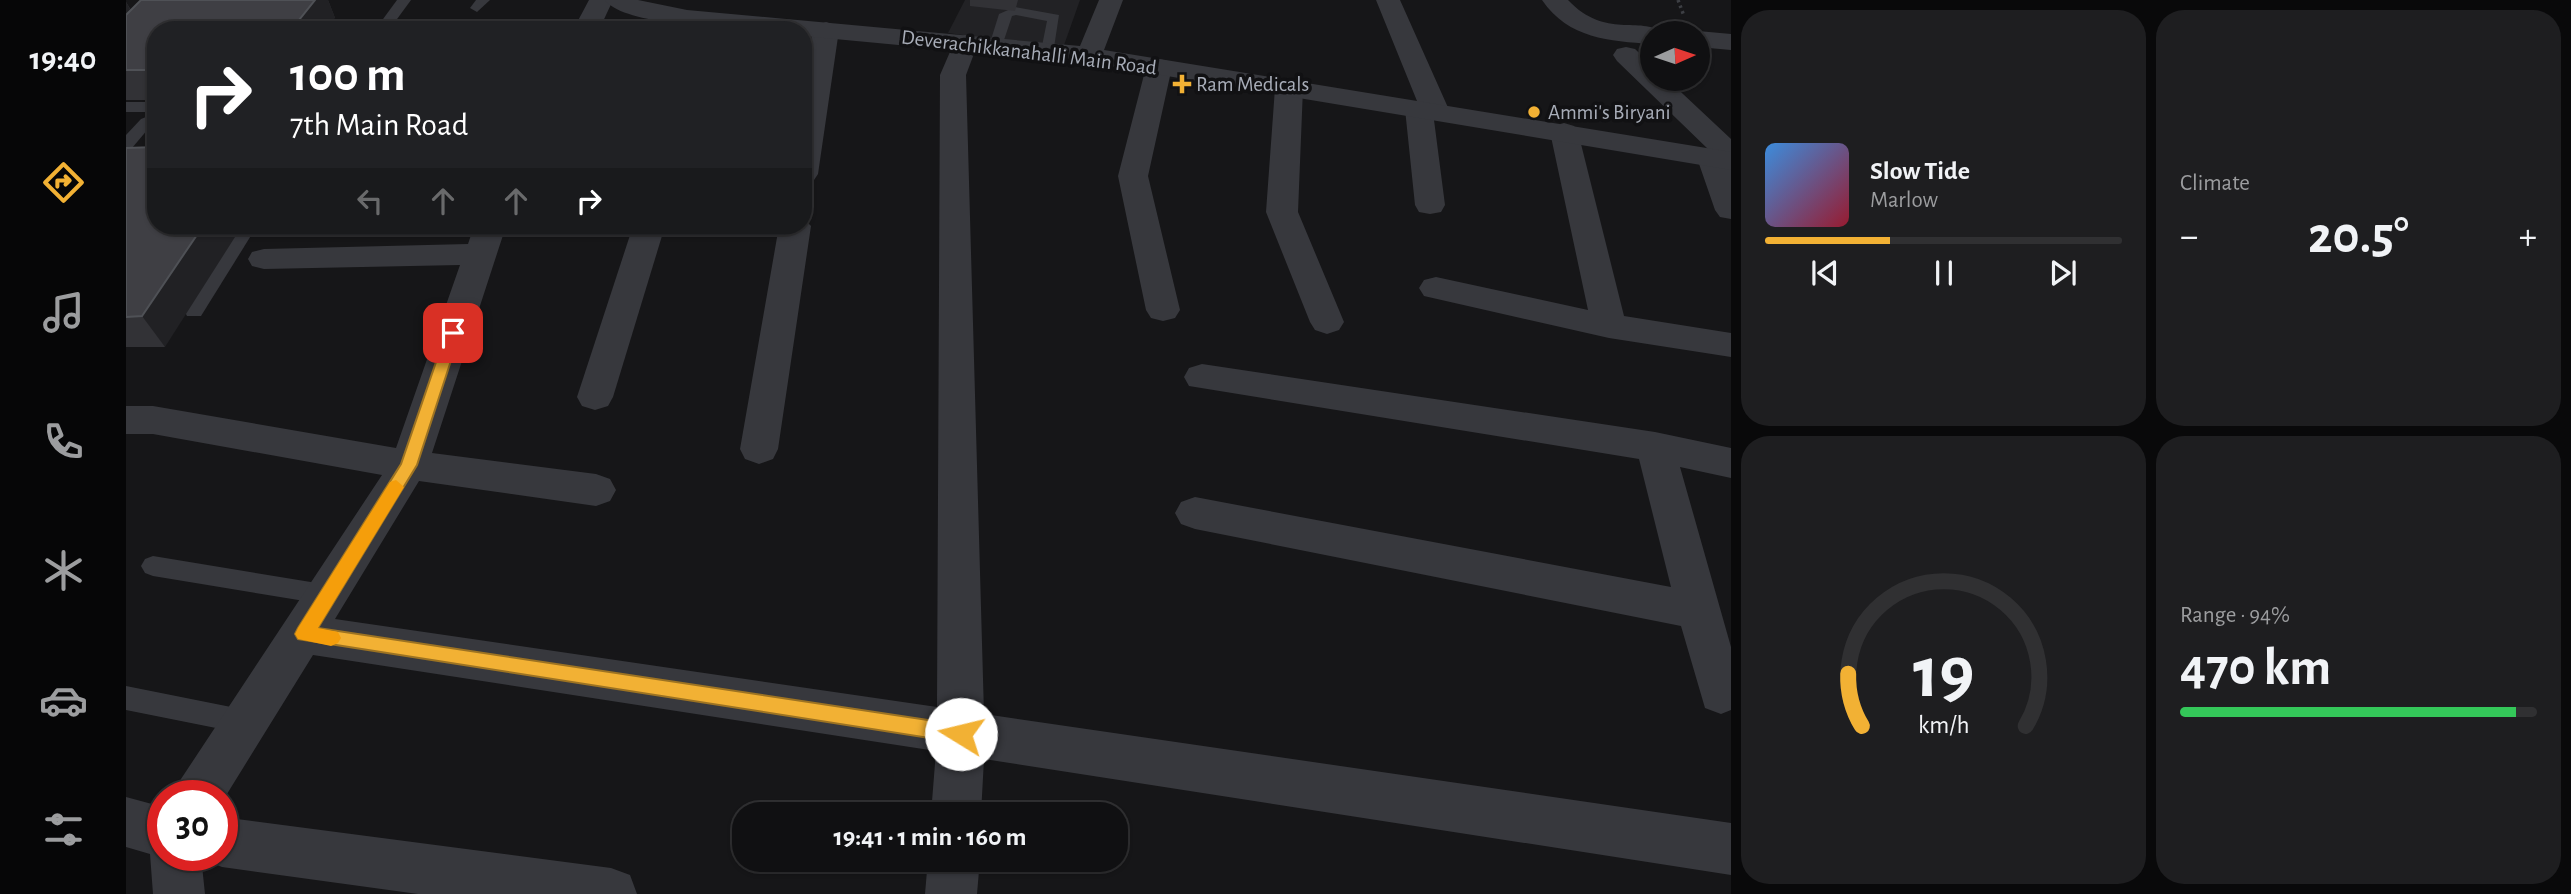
<!DOCTYPE html>
<html lang="en">
<head>
<meta charset="utf-8">
<style>
  :root { --surface:#101012; --page:#1e1e20; --text:#f1f3f6; --muted:#9c9d9f; --line:#303032; --accent:#f2b134 }
  body { margin:0; font-family:"Alegreya Sans",sans-serif; background:var(--page); color:var(--text); height:100vh; display:flex; flex-direction:column; font-size:26px; white-space:nowrap }
  * { box-sizing:border-box; margin:0 }
  p { font-size:23px; color:var(--muted) }
  .icon { flex:none; width:38px; height:38px; fill:none; stroke:currentColor; stroke-width:2; stroke-linecap:round; stroke-linejoin:round }
  .map { position:relative; flex:1; overflow:hidden }
  .drawer { display:flex; flex-direction:column; gap:10px; padding:10px; background:#09090a; width:840px }
  .drawer>* { flex:none }
  .banner { position:absolute; left:21px; top:21px; width:665px; height:214px; border-radius:28px; box-shadow:0 2px 5px #0004,0 0 0 2px var(--line); background:#202124; color:#fff; overflow:hidden }
  .needle { width:46px; rotate:87deg }
  .buttons { position:absolute; left:1514px; top:21px; display:grid; gap:14px }
  .buttons a { display:grid; place-items:center; width:70px; height:70px; border-radius:50%; background:var(--surface); box-shadow:0 2px 5px #0004,0 0 0 2px var(--line); font-size:35px }
  .speed { position:absolute; left:21px; top:780px; display:flex; gap:14px; font-size:35px; font-weight:700; text-align:center }
  .speed>* { display:grid; place-content:center; width:91px; height:91px; border-radius:50%; background:var(--surface); box-shadow:0 2px 5px #0004,0 0 0 2px var(--line); line-height:1 }
  .speed .limit { border:10px solid #d22; background:#fff; color:#111 }
  .pin { position:absolute; display:grid; place-items:center; width:60px; height:60px; color:#fff; margin:-30px; border-radius:14px; box-shadow:0 4px 10px #0006 }
  .me { position:absolute; width:77px; margin:-38px; rotate:279deg; stroke-linejoin:round; filter:drop-shadow(0 0 5px #0008) }
  .turn { display:flex; align-items:center; gap:24px; height:147px; padding:0 28px; font-size:32px }
  .turn .icon { width:91px; height:91px; stroke-width:2.5 }
  .turn b { display:block; font-size:49px; line-height:60px }
  .lanes { display:flex; align-items:center; height:66px; padding:0 28px; background:#0003; justify-content:center; gap:35px; direction:ltr }
  .lanes .off { opacity:.35 }
  .big { font-size:52px; font-weight:600; line-height:1.1 }
  .drawer .tile { flex:1; display:flex; flex-direction:column; justify-content:center; gap:10px; min-width:0; padding:0 24px; border-radius:28px; background:var(--page) }
  .drawer .dial { align-items:center; gap:0 }
  .dial svg { height:182px; overflow:visible; fill:none; stroke:var(--line); stroke-width:7; stroke-linecap:round; text-anchor:middle }
  .dial text { fill:var(--text); stroke:none }
  .song { display:flex; align-items:center; gap:21px }
  .cover { width:84px; height:84px; border-radius:10px; background:linear-gradient(135deg,hsl(210 70% 55%),hsl(350 70% 35%)) }
  .played { height:7px; border-radius:4px; background:linear-gradient(90deg,var(--accent) 35%,var(--line) 35%) }
  .keys { display:flex; justify-content:space-around; direction:ltr }
  .heat { display:flex; justify-content:space-between; align-items:center; font-size:38px; direction:ltr }
  .charge { height:10px; border-radius:5px; background:linear-gradient(90deg,#34c759 94%,var(--line) 0) }
  .drawer .tiles { flex:1; display:grid; gap:10px; grid-template-columns:repeat(2,1fr) }
  .trip { position:absolute; left:606px; top:802px; width:396px; height:70px; border-radius:28px; background:var(--surface); box-shadow:0 2px 5px #0004,0 0 0 2px var(--line); font-weight:600; line-height:70px; text-align:center }
  main { display:flex; flex:1; min-height:0 }
  .tab-bar { display:flex; flex-direction:column; width:126px; justify-content:space-around; align-items:center; background:#060607; color:var(--muted) }
  .tab-bar .icon { width:49px; height:49px }
  .tab-bar .on { color:var(--accent) }
  .tab-bar b { font-size:32px; color:var(--text) }
  .map>svg:first-child { display:block }
  .built { fill:#222225 }
  .lines { fill:none; stroke-linecap:round; stroke-linejoin:round }
  .path { stroke:#3d3f44; stroke-width:3.5; stroke-dasharray:2.5 3.5; stroke-linecap:butt }
  .service { fill:#37383d; fill-rule:evenodd }
  .minor { fill:#37383d; fill-rule:evenodd }
  .tertiary { fill:#37383d; fill-rule:evenodd }
  .wall { fill:#323236 }
  .shaded-wall { fill:#212124 }
  .building { fill:#3f3f44; stroke:#4f5156; stroke-width:2 }
  .route { fill:#f2b134; stroke:#9d7322; stroke-width:2 }
  .slow { fill:#f59e0b }
  .poi-dot { fill:#f2b134; stroke:#111113; stroke-width:2.5 }
  .labels { text-anchor:middle; stroke-width:7; stroke-linejoin:round; paint-order:stroke }
  .far-street-label { font-size:21px; fill:#a8adb8; stroke:#111113 }
  .far-poi-label { font-size:21px; fill:#a8adb8; stroke:#111113; text-anchor:start }
</style>
</head>
<body>
<main>
<nav class="tab-bar">
<b>19:40</b>
<svg class="icon on" aria-label="directions" viewBox="0 0 24 24"><path d="M12 3l9 9-9 9-9-9zM9 14v-3h6M13 9l2 2-2 2"/></svg>
<svg class="icon" aria-label="music" viewBox="0 0 24 24"><path d="M9 18V5l10-2v13"/><circle cx="6" cy="18" r="3"/><circle cx="16" cy="16" r="3"/></svg>
<svg class="icon" aria-label="phone" viewBox="0 0 24 24"><path d="M5 4h4l2 5-3 2q2 4 5 5l2-3 5 2v4C11 20 4 13 5 4z"/></svg>
<svg class="icon" aria-label="climate" viewBox="0 0 24 24"><path d="M12 3v18M4 7l16 10M4 17L20 7"/></svg>
<svg class="icon" aria-label="car" viewBox="0 0 24 24"><path d="M5 17H2v-5l4-1 3-4h7l3 4 3 1v5h-3M9 17h6M6 11h13"/><circle cx="7" cy="17" r="2"/><circle cx="17" cy="17" r="2"/></svg>
<svg class="icon" aria-label="filters" viewBox="0 0 24 24"><path d="M4 7h16M4 17h16"/><circle cx="9" cy="7" r="2"/><circle cx="15" cy="17" r="2"/></svg>
</nav>
<div class="map">
<svg width="1605" height="894" viewBox="0 0 1605 894">
  <rect width="100%" height="100%" fill="#161618"/>
  <!-- built -->
  <path class="built" d="M839,0H954L937,48L822,33Z"/>
  <g class="lines">
    <!-- path -->
    <path class="path" d="M1552,0L1558,16"/>
    <!-- service -->
    <g class="service">
      <path d="M271,0H285L263,30H249Z"/>
      <path d="M350,0H364L351,12L344,8Z"/>
      <path d="M889,7L933,15L927,54L915,51L921,21L890,15L886,16L875,49H865L863,46L873,14Z"/>
      <rect x="0" y="102" width="30" height="10"/>
      <path d="M20,117L28,122L6,148L0,150V135L15,119Z"/>
      <path d="M114,226H131L75,316H61L59,312Z"/>
      <path d="M27,556L203,585L211,588L215,595L211,602L203,605L27,576L19,573L15,566L19,559Z"/>
      <path d="M0,686L120,710L129,714L133,722L129,730L120,734L0,710Z"/>
    </g>
    <!-- minor -->
    <g class="minor">
      <path d="M463,0H487L473,30H447Z"/>
      <path d="M1250,0H1274L1324,112L1320,118L1308,120L1319,205L1315,212L1304,214L1293,212L1289,205L1279,109L1283,103L1291,101Z"/>
      <path d="M1416,0H1442C1480,40 1514,15 1537,33H1526V44C1483,41 1443,39 1416,0Z"/>
      <path d="M700,22L709,25L713,30L692,174L688,180L677,183V87L687,30L691,25Z"/>
      <path d="M1572,31L1605,34V50L1572,47V33H1564Z"/>
      <path d="M839,35L848,38L852,43L840,75L858,714L1605,823V875L858,759L855,814H805L810,751L187,655L96,802V796H47L55,779L256,475L27,434H0V406H27L270,448L334,265L138,269L126,266L122,259L126,252L138,249L342,244L348,226H380L306,453L470,474L484,479L490,490L484,501L470,506L293,481L209,619L811,707L814,75L830,38Z"/>
      <path d="M1500,47L1509,49L1526,65V79H1541L1605,139V219L1594,217L1589,210L1571,158L1576,152L1583,150L1491,61L1487,55L1491,49Z"/>
      <path d="M1033,59L1042,61L1046,67L1022,176L1054,310L1049,318L1037,321L1025,318L1020,310L992,176L1020,67L1024,61Z"/>
      <path d="M1163,80L1173,82L1177,88L1172,212L1218,322L1213,330L1201,334L1189,330L1184,322L1140,212L1149,88L1153,82Z"/>
      <path d="M1438,123L1448,126L1452,132L1498,316L1605,333V357L1483,338L1298,296L1293,288L1298,280L1310,277L1462,310L1424,132L1428,126Z"/>
      <path d="M677,218L685,226L652,449L647,459L633,464L619,459L614,449L653,226H677Z"/>
      <path d="M507,226H539L487,397L482,406L469,410L456,406L451,397Z"/>
      <path d="M1076,364L1529,432L1605,448V478L1554,467L1605,647V710L1595,714L1579,708L1555,626L1069,529L1055,524L1049,513L1055,502L1069,497L1545,587L1513,459L1063,386L1058,377L1063,368Z"/>
      <path d="M0,797L37,807V856H75L79,894H27L24,854L0,847Z"/>
      <path d="M96,817L485,868L504,875L511,894H292L96,867L78,860L76,856H96Z"/>
      <path d="M802,859H854L851,894H799Z"/>
    </g>
    <!-- tertiary -->
    <path class="tertiary" d="M479,0H512L561,10L954,46L973,0H997L978,50L1605,152V170L963,63L677,36V30C641,30 499,29 479,0Z"/>
  </g>
  <!-- wall -->
  <g class="wall">
    <path d="M15,0H202L209,18L30,30V100H0V2L5,10Z"/>
    <path d="M844,0H892L889,11L844,6Z"/>
    <path d="M0,148L39,347H0Z"/>
  </g>
  <!-- shaded-wall -->
  <g class="shaded-wall">
    <path d="M189,0H202L209,18L201,30H165Z"/>
    <path d="M0,2L6,13L0,20Z"/>
    <path d="M77,226H116L39,347L16,316Z"/>
  </g>
  <!-- building -->
  <g class="building">
    <path d="M15,0H189L165,30H30V70H0V15Z"/>
    <path d="M30,147V226H77L16,316L0,317V148Z"/>
  </g>
  <!-- route -->
  <path class="route" d="M327,328L334,333L291,465L192,628L835,725L842,727L845,734L842,740L835,743L172,639L169,634L172,628L275,464L320,333Z"/>
  <!-- slow -->
  <path class="slow" d="M270,480L278,487L192,628L212,632L215,638L212,643L205,646L172,639L169,634L172,628L264,482Z"/>
  <!-- markers -->
  <g class="poi-dot">
    <path d="M1052.5 73.5h7v7h7v7h-7v7h-7v-7h-7v-7h7z"/>
    <circle cx="1408" cy="112" r="7"/>
  </g>
  <g class="labels">
    <!-- far-street labels -->
    <g class="far-street-label">
      <text transform="translate(903 52) rotate(7)" y="7">Deverachikkanahalli Main Road</text>
    </g>
    <!-- far-poi labels -->
    <g class="far-poi-label">
      <text x="1070" y="91">Ram Medicals</text>
      <text x="1422" y="119">Ammi's Biryani</text>
    </g>
  </g>
</svg>
<div class="buttons">
<a><svg class="needle" viewBox="-14 -14 28 28"><path d="M0-13l5 13h-10z" fill="#e53935"/><path d="M0 13l5-13h-10z" fill="#9c9d9f"/></svg></a>
</div>
<div class="speed"><div class="limit">30</div></div>
<div class="pin" style="left:327px;top:333px;background:#d93025"><svg class="icon" aria-label="arrive" viewBox="0 0 24 24"><path d="M6 21V4h12l-3 4 3 4H6"/></svg></div>
<svg class="me" style="left:835px;top:734px" viewBox="-20 -20 40 40"><circle r="19" fill="#fff"/><path d="M0-13L10 11 0 6-10 11z" fill="#f2b134"/></svg>
<div class="trip">19:41 · 1 min · 160 m</div>
<div class="banner">
<div class="turn"><svg class="icon" aria-label="right" viewBox="0 0 24 24"><path d="M7 20v-9h11M14 6l5 5-5 5"/></svg><div><b>100 m</b>7th Main Road</div></div>
<div class="lanes"><svg class="icon off" aria-label="left" viewBox="0 0 24 24"><path d="M17 20v-9H6M10 6l-5 5 5 5"/></svg><svg class="icon off" aria-label="ahead" viewBox="0 0 24 24"><path d="M12 20V5M6 11l6-6 6 6"/></svg><svg class="icon off" aria-label="ahead" viewBox="0 0 24 24"><path d="M12 20V5M6 11l6-6 6 6"/></svg><svg class="icon" aria-label="right" viewBox="0 0 24 24"><path d="M7 20v-9h11M14 6l5 5-5 5"/></svg></div>
</div>
</div>
<section class="drawer">
<div class="tiles">
<div class="tile">
<div class="song"><i class="cover"></i><div><b>Slow Tide</b><p>Marlow</p></div></div>
<div class="played"></div>
<div class="keys"><svg class="icon" aria-label="previous" viewBox="0 0 24 24"><path d="M18 5L8 12l10 7zM5 5v14"/></svg><svg class="icon" aria-label="pause" viewBox="0 0 24 24"><path d="M8 5v14M16 5v14"/></svg><svg class="icon" aria-label="next" viewBox="0 0 24 24"><path d="M6 5l10 7-10 7zM19 5v14"/></svg></div>
</div>
<div class="tile"><p>Climate</p>
<div class="heat"><a>−</a><b class="big">20.5°</b><a>+</a></div>
</div>
<div class="tile dial"><svg viewBox="0 0 100 80">
<path d="M14 69A42 42 0 1 1 86 69"/>
<path d="M14 69A42 42 0 0 1 8 46" stroke="#f2b134"/>
<text x="50" y="56" font-size="32" font-weight="700">19</text>
<text x="50" y="72" font-size="11">km/h</text>
</svg></div>
<div class="tile"><p>Range · 94%</p><b class="big">470 km</b><div class="charge"></div></div>
</div>
</section>
</main>
</body>
</html>
